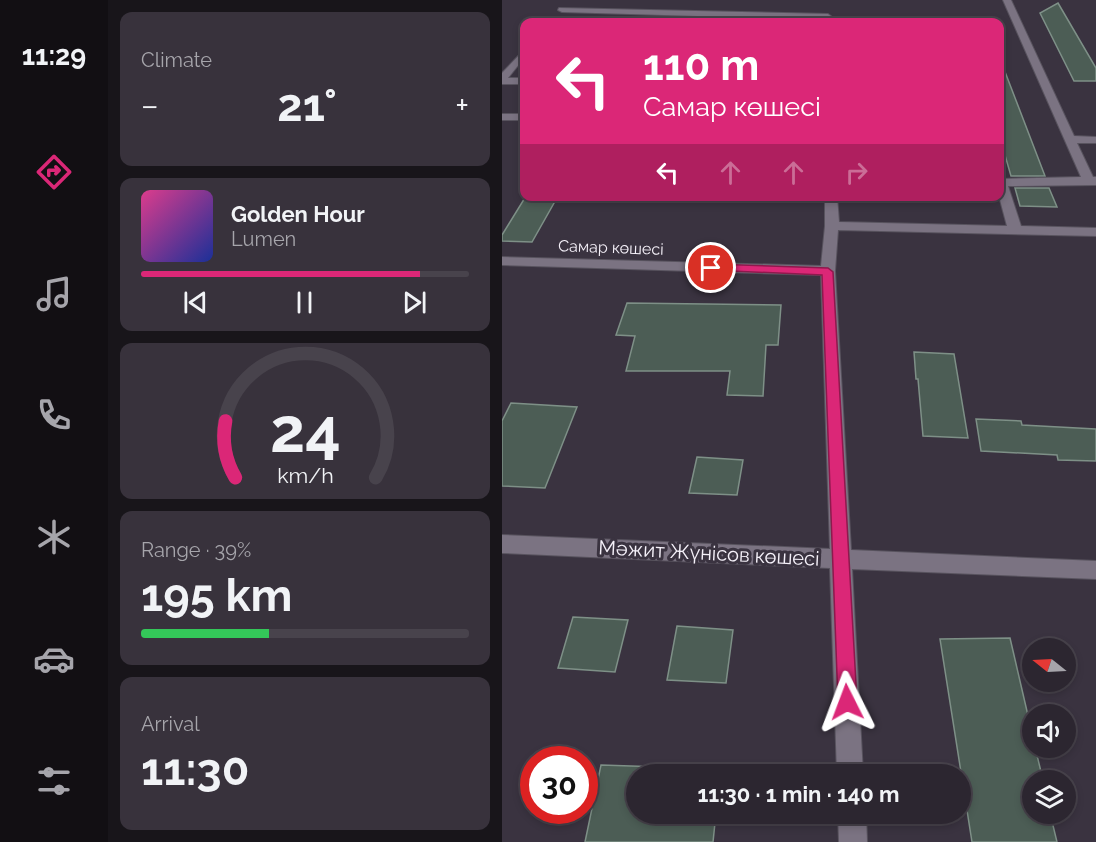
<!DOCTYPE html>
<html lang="en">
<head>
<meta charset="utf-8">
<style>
  :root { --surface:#2c2630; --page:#38323c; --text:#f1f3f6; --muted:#a6a5ab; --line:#48434c; --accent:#db2777 }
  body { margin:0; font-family:Raleway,sans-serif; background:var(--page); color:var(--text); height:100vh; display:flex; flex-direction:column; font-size:22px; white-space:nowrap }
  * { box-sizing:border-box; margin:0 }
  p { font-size:20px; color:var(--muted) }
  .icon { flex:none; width:33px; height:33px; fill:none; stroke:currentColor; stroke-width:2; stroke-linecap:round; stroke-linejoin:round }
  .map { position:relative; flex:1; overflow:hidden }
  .drawer { display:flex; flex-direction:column; gap:12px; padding:12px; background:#18151a; width:394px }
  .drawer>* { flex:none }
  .banner { position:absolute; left:18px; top:18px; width:484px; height:183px; border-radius:12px; box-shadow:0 3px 9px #0003,0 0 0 2px var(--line); background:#db2777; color:#fff; overflow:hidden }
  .needle { width:39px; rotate:288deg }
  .buttons { position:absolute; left:520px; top:638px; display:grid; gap:12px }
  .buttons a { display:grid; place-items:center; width:54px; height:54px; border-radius:50%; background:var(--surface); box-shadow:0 3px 9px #0003,0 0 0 2px var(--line); font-size:30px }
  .speed { position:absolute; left:18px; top:746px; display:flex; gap:12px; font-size:30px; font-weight:700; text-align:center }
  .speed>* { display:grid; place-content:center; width:78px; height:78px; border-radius:50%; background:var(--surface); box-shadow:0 3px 9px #0003,0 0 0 2px var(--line); line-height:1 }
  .speed .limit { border:9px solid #d22; background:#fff; color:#111 }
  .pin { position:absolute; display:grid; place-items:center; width:51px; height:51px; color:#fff; margin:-26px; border:3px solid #fff; border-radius:50%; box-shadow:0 2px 6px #0007 }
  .me { position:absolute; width:66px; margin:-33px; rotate:357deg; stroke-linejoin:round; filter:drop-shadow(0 0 4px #0008) }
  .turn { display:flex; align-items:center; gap:21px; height:126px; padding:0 24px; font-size:27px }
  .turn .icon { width:78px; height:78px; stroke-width:2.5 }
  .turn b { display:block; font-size:42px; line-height:51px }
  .lanes { display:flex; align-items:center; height:57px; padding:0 24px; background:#0003; justify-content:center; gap:30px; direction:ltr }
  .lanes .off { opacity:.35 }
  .big { font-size:45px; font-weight:700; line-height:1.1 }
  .drawer .tile { flex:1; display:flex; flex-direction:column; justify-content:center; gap:9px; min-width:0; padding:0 21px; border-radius:12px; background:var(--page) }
  .drawer .dial { align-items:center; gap:0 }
  .dial svg { height:156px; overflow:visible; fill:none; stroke:var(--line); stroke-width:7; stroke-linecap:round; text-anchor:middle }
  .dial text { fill:var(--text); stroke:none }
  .song { display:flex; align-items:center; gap:18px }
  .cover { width:72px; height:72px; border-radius:9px; background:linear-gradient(135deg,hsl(330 70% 55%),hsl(230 70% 35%)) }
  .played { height:6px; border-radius:3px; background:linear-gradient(90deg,var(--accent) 85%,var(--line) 85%) }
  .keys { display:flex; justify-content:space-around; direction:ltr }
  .heat { display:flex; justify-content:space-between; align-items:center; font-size:33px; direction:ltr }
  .charge { height:9px; border-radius:4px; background:linear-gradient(90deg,#34c759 39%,var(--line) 0) }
  .trip { position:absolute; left:124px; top:764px; width:345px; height:60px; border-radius:30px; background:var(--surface); box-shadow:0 3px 9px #0003,0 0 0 2px var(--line); font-weight:700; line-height:60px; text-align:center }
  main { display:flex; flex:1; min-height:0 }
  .tabs { display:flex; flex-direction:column; width:108px; justify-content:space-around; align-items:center; background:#120f13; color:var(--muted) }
  .tabs .icon { width:42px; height:42px }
  .tabs .on { color:var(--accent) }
  .tabs b { font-size:27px; color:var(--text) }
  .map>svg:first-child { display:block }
  .building { fill:#4c5d55; stroke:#7e9087; stroke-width:1.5 }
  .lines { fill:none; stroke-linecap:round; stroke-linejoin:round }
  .minor-casing { stroke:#58535e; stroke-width:2 }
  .minor { fill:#7b7382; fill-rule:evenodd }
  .route { fill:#db2777; stroke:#8e194d; stroke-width:1.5 }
  .labels { text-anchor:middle; stroke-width:6; stroke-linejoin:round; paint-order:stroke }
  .far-street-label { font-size:16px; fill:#f5f1f9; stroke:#3a3340 }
  .street-label { font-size:20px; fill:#f5f1f9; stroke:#3a3340 }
</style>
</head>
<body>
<main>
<nav class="tabs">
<b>11:29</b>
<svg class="icon on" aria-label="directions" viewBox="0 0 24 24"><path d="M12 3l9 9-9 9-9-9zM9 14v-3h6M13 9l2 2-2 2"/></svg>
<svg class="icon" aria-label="music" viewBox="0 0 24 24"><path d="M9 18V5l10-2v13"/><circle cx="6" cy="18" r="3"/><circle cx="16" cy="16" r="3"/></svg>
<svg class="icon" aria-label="phone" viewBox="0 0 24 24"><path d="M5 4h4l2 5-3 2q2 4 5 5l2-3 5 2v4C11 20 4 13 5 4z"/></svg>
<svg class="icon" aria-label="climate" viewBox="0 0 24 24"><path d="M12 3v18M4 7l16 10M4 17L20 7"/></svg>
<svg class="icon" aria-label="car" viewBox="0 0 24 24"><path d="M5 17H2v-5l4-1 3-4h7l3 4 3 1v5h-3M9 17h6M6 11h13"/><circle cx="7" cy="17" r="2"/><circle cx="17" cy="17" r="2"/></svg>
<svg class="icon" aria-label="filters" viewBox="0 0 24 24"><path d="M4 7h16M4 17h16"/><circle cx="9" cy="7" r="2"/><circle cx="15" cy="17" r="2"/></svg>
</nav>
<section class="drawer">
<div class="tile"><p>Climate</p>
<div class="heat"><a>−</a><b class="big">21°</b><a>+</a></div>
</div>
<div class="tile">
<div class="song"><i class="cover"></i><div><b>Golden Hour</b><p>Lumen</p></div></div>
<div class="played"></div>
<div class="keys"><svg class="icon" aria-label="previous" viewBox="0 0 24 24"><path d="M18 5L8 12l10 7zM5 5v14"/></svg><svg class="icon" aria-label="pause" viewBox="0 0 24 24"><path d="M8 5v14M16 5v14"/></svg><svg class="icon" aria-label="next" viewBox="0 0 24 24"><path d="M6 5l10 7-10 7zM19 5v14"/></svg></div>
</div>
<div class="tile dial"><svg viewBox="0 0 100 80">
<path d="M14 69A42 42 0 1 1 86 69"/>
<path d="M14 69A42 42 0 0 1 9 40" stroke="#db2777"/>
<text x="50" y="56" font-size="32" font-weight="700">24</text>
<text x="50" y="72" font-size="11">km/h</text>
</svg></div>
<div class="tile"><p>Range · 39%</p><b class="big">195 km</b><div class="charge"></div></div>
<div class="tile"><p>Arrival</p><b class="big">11:30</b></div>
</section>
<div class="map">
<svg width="594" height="842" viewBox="0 0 594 842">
  <rect width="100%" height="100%" fill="#3a3340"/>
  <!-- building -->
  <g class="building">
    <path d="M556,3L594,68V81H572L538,13Z"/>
    <path d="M498,64H500L543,176H509L498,138Z"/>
    <path d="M513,188H547L555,207L518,206Z"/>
    <path d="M24,196H56L30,242L0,241V235Z"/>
    <path d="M125,303L279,305L276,345H264L261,396L225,395L228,371H124L133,336L114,335Z"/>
    <path d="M412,352L452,354L466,438L421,436L416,379H414Z"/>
    <path d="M9,403L75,407L43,488L0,486V421Z"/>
    <path d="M474,419L519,421L520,425L594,429V461L556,460L555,455L479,451Z"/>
    <path d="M195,457L241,460L235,495L187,493Z"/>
    <path d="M71,617L126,620L113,672L56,668Z"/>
    <path d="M175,626L231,630L224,683L165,680Z"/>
    <path d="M508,638L531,737V747H533L541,780H531V813H548L555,842H470L438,639Z"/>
    <path d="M99,765L218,769V774H135V813H214L211,842H83Z"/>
  </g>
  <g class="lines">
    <defs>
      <g id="minor">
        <path d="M501,0H509L572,136L594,137V143H575L591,177H594V185L506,186L519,226L594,228V236L336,230L333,271L349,550L594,561V579L350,569L361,774H335L328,568L0,553V535L328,549L319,275L0,265V257L319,266L323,226V196H335L337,222L505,226L497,196L498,179L579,177Z"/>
        <path d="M57,8L326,14L330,17L326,20L60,12L56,10Z"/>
        <path d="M22,50V58L6,78H22V84H0V73Z"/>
        <rect x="0" y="114" width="22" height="6"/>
        <path d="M336,813H364L365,842H337Z"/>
      </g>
    </defs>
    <!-- minor casing -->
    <use href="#minor" class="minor-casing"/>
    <!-- minor -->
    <use href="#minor" class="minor"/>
  </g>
  <!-- route -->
  <path class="route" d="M209,264L326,268L331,272L355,702L352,709L345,712L339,709L336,702L320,275L206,270V265Z"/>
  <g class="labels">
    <!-- far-street labels -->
    <g class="far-street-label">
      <text transform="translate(109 247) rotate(2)" y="6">Самар көшесі</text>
    </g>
    <!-- street labels -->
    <g class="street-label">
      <text transform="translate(207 553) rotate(3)" y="7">Мәжит Жүнісов көшесі</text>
    </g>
  </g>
</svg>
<div class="buttons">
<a><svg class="needle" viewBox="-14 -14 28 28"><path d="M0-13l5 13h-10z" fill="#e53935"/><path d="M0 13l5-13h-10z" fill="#a6a5ab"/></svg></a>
<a><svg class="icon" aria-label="sound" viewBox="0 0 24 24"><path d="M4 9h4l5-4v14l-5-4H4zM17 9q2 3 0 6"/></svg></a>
<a><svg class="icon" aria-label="layers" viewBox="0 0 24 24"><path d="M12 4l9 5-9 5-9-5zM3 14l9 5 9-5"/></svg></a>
</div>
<div class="speed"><div class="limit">30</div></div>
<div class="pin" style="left:209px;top:268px;background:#d93025"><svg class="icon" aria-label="arrive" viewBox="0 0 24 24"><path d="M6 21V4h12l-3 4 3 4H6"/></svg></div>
<svg class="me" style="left:345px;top:702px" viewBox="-20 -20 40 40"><path d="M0-17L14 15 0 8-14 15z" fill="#db2777" stroke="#fff" stroke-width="4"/></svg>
<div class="trip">11:30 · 1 min · 140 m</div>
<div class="banner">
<div class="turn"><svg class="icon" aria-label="left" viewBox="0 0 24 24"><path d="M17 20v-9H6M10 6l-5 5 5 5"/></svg><div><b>110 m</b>Самар көшесі</div></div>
<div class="lanes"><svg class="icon" aria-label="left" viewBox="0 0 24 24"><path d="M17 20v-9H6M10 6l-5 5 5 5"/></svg><svg class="icon off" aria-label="ahead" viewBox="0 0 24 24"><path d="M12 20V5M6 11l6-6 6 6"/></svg><svg class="icon off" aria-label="ahead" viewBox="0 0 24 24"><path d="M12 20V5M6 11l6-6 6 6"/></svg><svg class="icon off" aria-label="right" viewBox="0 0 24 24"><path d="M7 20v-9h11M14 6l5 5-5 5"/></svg></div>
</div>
</div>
</main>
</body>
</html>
